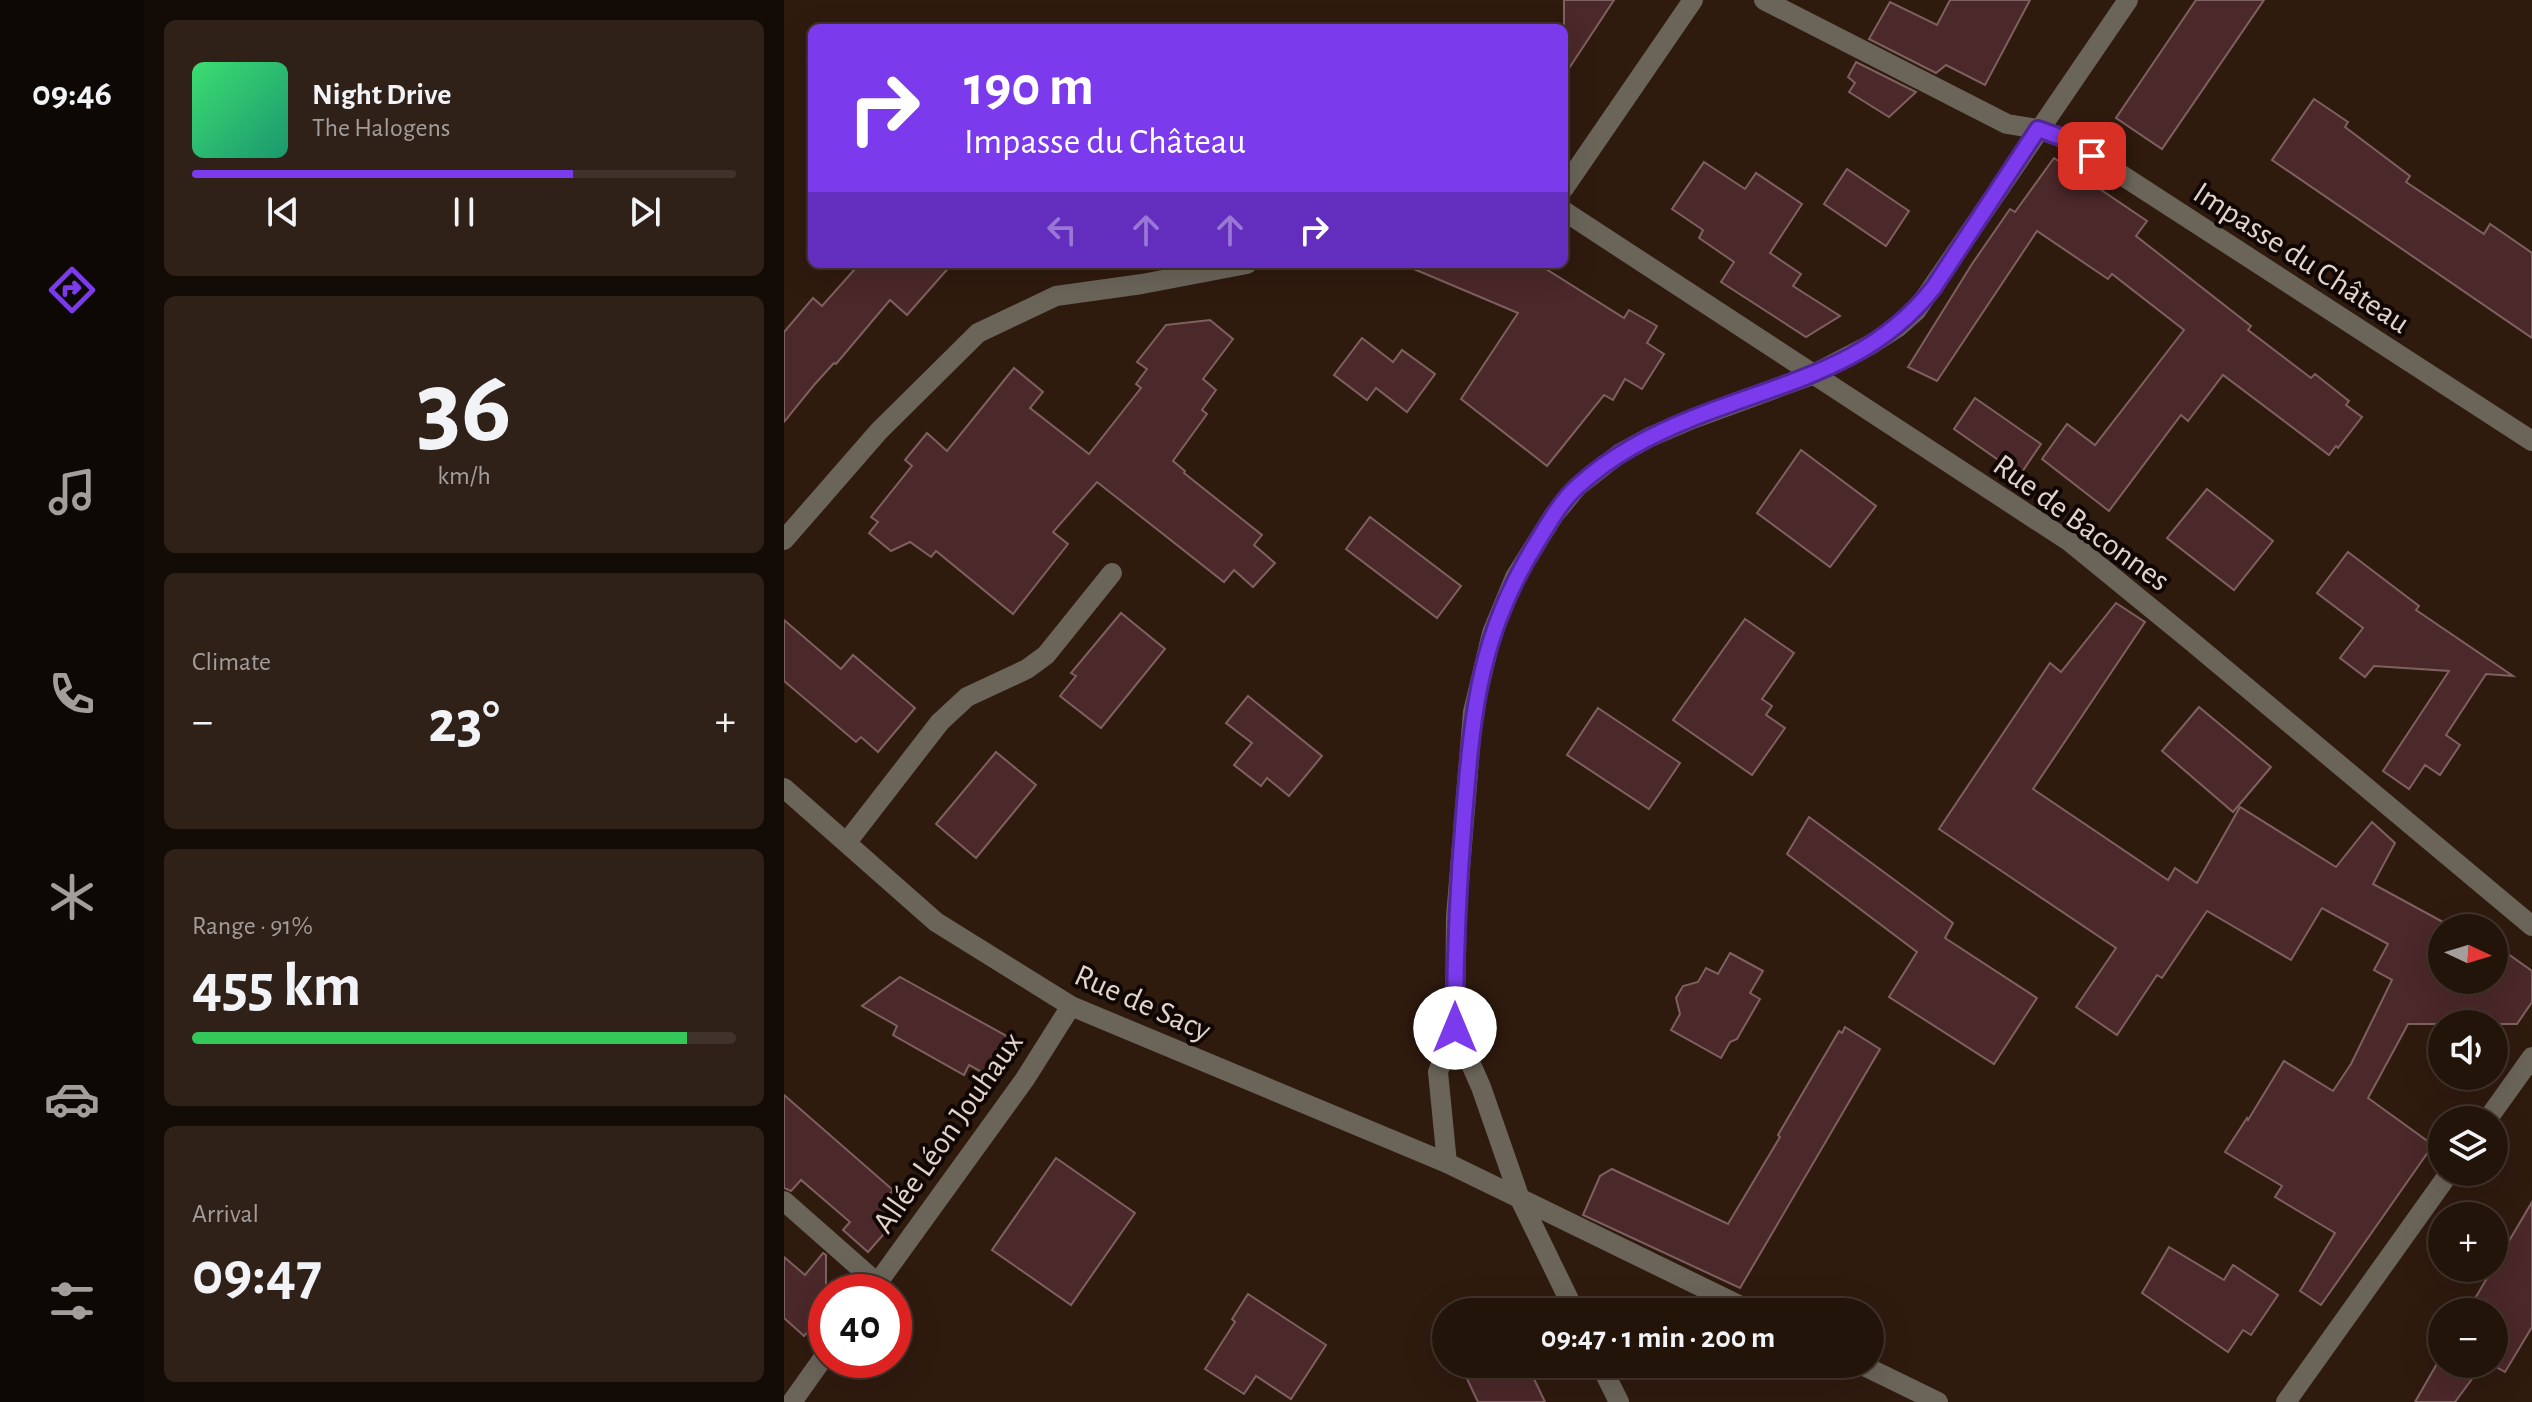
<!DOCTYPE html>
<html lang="en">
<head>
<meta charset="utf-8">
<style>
  :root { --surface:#23140a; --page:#2f2118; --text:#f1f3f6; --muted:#a39e9c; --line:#40332b; --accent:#7c3aed }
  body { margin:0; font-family:"Alegreya Sans",sans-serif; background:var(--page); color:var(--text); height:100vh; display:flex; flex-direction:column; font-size:30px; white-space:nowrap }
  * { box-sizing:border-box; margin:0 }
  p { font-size:26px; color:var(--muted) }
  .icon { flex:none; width:44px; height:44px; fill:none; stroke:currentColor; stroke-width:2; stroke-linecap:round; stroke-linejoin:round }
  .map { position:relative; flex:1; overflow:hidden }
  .details { display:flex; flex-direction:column; gap:20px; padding:20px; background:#130b06; width:640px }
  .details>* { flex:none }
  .banner { position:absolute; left:24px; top:24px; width:760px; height:244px; border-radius:12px; box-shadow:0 8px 32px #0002,0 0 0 2px var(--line); background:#7c3aed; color:#fff; overflow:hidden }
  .needle { width:52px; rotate:94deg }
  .buttons { position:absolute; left:1644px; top:914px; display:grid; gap:16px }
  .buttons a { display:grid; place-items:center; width:80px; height:80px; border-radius:50%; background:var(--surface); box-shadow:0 8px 32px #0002,0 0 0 2px var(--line); font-size:40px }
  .speed { position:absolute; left:24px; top:1274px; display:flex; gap:16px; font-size:40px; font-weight:700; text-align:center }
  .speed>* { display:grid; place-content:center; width:104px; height:104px; border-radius:50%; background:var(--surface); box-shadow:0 8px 32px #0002,0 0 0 2px var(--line); line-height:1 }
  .speed .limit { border:12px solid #d22; background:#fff; color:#111 }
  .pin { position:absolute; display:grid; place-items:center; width:68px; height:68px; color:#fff; margin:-34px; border-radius:16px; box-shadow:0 4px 12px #0006 }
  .me { position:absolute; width:88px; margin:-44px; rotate:0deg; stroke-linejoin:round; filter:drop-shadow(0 0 6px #0008) }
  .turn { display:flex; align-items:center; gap:28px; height:168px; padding:0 24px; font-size:36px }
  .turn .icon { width:104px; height:104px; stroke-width:2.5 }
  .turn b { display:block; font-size:56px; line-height:68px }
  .lanes { display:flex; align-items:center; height:76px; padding:0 24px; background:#0003; justify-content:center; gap:40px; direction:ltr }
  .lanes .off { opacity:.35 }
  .big { font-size:60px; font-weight:700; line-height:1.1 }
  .details .tile { flex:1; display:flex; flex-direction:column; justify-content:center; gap:12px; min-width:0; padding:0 28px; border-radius:12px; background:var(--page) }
  .details .dial { align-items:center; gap:0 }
  .dial b { font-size:104px; line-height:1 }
  .song { display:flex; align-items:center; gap:24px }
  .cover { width:96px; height:96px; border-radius:12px; background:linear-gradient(135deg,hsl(140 70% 55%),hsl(160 70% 35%)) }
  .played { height:8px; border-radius:4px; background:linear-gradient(90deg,var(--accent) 70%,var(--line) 70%) }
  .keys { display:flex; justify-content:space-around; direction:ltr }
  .heat { display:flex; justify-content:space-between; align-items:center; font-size:44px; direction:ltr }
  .charge { height:12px; border-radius:6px; background:linear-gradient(90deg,#34c759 91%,var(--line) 0) }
  .trip { position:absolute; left:648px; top:1298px; width:452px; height:80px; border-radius:40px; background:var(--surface); box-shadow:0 8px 32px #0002,0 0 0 2px var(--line); font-weight:700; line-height:80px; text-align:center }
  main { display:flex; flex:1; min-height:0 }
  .menu { display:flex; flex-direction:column; width:144px; justify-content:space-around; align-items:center; background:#0e0804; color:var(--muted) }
  .menu .icon { width:56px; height:56px }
  .menu .current { color:var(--accent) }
  .menu b { font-size:36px; color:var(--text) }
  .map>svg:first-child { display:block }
  .building { fill:#4b282a; stroke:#7e6061; stroke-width:2 }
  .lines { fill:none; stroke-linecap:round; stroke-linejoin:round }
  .minor { stroke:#6a6459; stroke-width:20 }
  .route-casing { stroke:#51269a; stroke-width:20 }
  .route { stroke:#7c3aed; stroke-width:14 }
  .labels { text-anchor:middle; stroke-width:8; stroke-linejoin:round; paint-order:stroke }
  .street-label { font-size:32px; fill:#e2d3cb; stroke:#100704 }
</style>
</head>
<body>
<main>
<nav class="menu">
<b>09:46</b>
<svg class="icon current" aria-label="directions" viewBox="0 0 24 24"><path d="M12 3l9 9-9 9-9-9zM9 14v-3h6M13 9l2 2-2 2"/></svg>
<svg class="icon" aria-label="music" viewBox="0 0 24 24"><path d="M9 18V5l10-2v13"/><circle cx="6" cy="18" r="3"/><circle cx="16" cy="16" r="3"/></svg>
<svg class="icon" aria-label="phone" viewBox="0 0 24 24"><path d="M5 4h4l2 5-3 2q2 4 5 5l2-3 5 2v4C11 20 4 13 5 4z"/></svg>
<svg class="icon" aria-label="climate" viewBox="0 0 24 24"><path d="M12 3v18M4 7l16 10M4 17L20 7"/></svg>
<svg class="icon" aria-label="car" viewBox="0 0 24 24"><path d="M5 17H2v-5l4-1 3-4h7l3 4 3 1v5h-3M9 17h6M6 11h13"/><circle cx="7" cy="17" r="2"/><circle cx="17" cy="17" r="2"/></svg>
<svg class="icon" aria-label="filters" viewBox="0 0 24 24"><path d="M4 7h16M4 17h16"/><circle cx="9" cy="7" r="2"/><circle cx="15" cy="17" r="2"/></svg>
</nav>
<section class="details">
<div class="tile">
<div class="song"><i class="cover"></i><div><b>Night Drive</b><p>The Halogens</p></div></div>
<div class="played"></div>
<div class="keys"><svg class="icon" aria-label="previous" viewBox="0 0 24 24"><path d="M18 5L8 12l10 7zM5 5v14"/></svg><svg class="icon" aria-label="pause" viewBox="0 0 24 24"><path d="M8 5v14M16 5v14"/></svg><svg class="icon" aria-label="next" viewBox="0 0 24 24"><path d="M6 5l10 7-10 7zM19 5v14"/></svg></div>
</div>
<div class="tile dial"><b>36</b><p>km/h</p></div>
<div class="tile"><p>Climate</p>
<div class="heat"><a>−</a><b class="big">23°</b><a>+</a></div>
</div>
<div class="tile"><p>Range · 91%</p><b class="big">455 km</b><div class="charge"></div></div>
<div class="tile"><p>Arrival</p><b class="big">09:47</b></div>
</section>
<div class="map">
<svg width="1748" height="1402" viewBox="0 0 1748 1402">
  <rect width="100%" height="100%" fill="#2f1a0e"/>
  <!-- building -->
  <g class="building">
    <path d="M780,0H830L780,76Z"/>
    <path d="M1166,0H1246L1201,85L1162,65L1152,73L1085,39L1106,2L1153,25Z"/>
    <path d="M1412,0H1480L1378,149L1332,118Z"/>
    <path d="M1072,62L1132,92L1105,117L1065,92L1071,83L1064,77Z"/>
    <path d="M1530,99L1564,122L1561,127L1626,176L1622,182L1700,234L1706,224L1748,253V338L1488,160Z"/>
    <path d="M1270,158L1363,221L1352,236L1467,326L1464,330L1527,378L1531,374L1565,401L1562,405L1578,417L1554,448L1552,446L1545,455L1439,375L1404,421L1397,415L1325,511L1258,459L1283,424L1311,445L1400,330L1328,274L1324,279L1253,231L1153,381L1124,367L1188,264L1226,209L1231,212Z"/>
    <path d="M920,162L961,189L972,173L1018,204L986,253L1017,274L1009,286L1056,316L1022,337L937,282L950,262L915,238L919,230L888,209Z"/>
    <path d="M1063,169L1125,211L1102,246L1040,204Z"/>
    <path d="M64,264H168L123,315L106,300L52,364L50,363L30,385L0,422V332L29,298L38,306L71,269Z"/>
    <path d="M618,264H754L840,318L845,310L873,326L863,343L880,354L858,389L841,379L829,400L820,395L763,466L677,399L734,313Z"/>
    <path d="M426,320L449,339L419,379L432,390L418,410L423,414L389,461L401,471L400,473L478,535L470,545L491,563L469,587L450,570L440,582L313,482L269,532L284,544L229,614L152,551L147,557L126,542L107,551L85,533L94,522L87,517L128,466L121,460L143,433L163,451L230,368L259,392L246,408L305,454L357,388L352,384L363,369L353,362L382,325Z"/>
    <path d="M578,338L609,362L618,350L651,374L623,412L592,388L583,400L550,375Z"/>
    <path d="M1191,398L1257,444L1236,475L1170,429Z"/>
    <path d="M1017,450L1092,506L1046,567L973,513Z"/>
    <path d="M1423,489L1489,541L1450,590L1383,538Z"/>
    <path d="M586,517L677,586L653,618L562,549Z"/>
    <path d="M1564,552L1635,606L1632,610L1729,676L1702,674L1662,735L1676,745L1656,775L1641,765L1625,789L1599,771L1665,671L1590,666L1581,677L1556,658L1579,628L1533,593Z"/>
    <path d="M1332,603L1361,622L1249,789L1384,880L1391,868L1413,883L1456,807L1552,867L1588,822L1611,843L1589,884L1670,928H1658V980H1710V944L1748,971V1002L1733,1024H1624L1584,1098L1649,1145L1537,1305L1516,1291L1551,1233L1491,1197L1498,1186L1441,1152L1463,1118L1464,1120L1500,1061L1549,1091L1567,1064L1608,980L1590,970L1604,944L1538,908L1507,960L1423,911L1378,978L1373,975L1333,1035L1292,1007L1332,948L1155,829L1266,663L1277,672Z"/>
    <path d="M337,613L381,649L317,728L276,696L292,676L287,673Z"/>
    <path d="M961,619L1010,653L978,699L988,706L982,715L1001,728L968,775L889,720Z"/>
    <path d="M0,620L57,669L69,655L131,708L94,752L77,737L72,742L0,681Z"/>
    <path d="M464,696L538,756L505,796L483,778L477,786L450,765L468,743L442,723Z"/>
    <path d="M1415,707L1487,767L1449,812L1378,751Z"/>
    <path d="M814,708L896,763L865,809L783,755Z"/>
    <path d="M212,752L252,785L192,858L152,824Z"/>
    <path d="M1025,817L1169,923L1161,938L1253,998L1210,1064L1105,997L1133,952L1003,854Z"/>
    <path d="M946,953L979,971L966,993L976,999L953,1039L946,1042L937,1058L887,1030L896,1014L892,998L899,986L914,982L922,968L934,974Z"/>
    <path d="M116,977L226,1038L205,1076L185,1065L180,1075L109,1035L113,1026L78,1006Z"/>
    <path d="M1061,1027L1096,1049L956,1288L799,1215L816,1176L828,1169L944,1224L996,1137L994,1135L1055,1031L1058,1033Z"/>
    <path d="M0,1095L109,1190L97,1205L113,1219L84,1252L59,1230L66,1222L17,1180L7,1191L0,1188Z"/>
    <path d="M272,1158L351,1213L287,1305L208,1250Z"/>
    <path d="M1748,1202V1327L1721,1372L1707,1364H1710V1312H1683Z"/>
    <path d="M1385,1247L1440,1280L1449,1265L1494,1295L1467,1335L1459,1330L1444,1352L1358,1293Z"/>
    <path d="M39,1253L42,1255V1311L20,1336L0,1318V1257L21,1275Z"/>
    <path d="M464,1294L542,1345L507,1399L472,1376L460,1394L421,1369L451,1322L448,1319Z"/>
    <path d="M1658,1355V1364H1699L1671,1402H1631Z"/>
    <path d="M676,1364H743L761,1402H694Z"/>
  </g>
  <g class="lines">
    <!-- minor -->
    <g class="minor">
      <path d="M980,0L1223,124L1254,129L1282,139L1748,441"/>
      <path d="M780,188L909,0"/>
      <path d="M780,211L1286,542L1406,640L1748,926"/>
      <path d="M0,540L95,431L194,333L272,296L358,284L463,264"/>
      <path d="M0,788L152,922L287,1006L663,1163L969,1312"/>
      <path d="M63,842L156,722L183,697L243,669L262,655L328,573"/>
      <path d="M671,1028L697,1087L736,1199L791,1312"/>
      <path d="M1703,1120L1748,1057"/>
      <path d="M663,1163L654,1072L671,1028L672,917L689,712L708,633L731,577L770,515L793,487L835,454L866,437L908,419L1028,375L1086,345L1114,327L1132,311L1344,0"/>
      <path d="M0,1201L93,1283"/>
      <path d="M87,1292L241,1079L287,1006"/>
      <path d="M816,1364L835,1402"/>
      <path d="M1076,1364L1154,1402"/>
      <path d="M8,1402L42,1354"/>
      <path d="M1502,1402L1666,1172"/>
    </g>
  </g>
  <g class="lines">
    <defs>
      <path id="route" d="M671,1028C671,957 674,887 680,816C689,709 695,633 755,539C766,521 778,500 794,486C828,455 867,435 909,418C998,382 1087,368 1150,287L1254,129L1282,139L1308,156"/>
    </defs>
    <!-- route casing -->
    <use href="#route" class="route-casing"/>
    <!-- route -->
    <use href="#route" class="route"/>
  </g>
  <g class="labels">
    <!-- street labels -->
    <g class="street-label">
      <text transform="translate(1518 257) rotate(33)" y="11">Impasse du Château</text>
      <text transform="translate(1298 522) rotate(36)" y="11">Rue de Baconnes</text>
      <text transform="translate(359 1002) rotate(24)" y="11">Rue de Sacy</text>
      <text transform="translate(163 1132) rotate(-55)" y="11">Allée Léon Jouhaux</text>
    </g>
  </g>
</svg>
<div class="buttons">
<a><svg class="needle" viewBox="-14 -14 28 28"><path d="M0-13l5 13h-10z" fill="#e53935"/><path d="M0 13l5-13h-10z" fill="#a39e9c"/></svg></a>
<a><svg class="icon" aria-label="sound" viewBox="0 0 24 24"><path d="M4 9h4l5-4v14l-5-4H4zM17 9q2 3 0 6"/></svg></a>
<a><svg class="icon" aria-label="layers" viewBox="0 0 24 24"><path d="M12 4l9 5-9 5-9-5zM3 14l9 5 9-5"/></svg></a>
<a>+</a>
<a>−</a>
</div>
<div class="speed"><div class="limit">40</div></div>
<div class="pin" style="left:1308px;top:156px;background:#d93025"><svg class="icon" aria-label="arrive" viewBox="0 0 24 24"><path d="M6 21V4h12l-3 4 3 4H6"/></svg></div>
<svg class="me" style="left:671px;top:1028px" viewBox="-20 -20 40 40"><circle r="19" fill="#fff"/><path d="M0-13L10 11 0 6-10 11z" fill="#7c3aed"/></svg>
<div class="trip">09:47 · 1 min · 200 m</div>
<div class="banner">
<div class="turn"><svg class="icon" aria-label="right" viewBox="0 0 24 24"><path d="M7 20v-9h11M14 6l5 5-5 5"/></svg><div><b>190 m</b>Impasse du Château</div></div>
<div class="lanes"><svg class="icon off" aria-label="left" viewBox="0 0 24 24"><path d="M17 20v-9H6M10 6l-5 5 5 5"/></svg><svg class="icon off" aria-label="ahead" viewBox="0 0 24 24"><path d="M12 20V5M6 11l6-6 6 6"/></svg><svg class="icon off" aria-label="ahead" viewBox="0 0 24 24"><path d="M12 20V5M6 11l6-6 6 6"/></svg><svg class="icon" aria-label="right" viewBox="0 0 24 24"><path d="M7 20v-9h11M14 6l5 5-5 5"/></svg></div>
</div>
</div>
</main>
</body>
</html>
